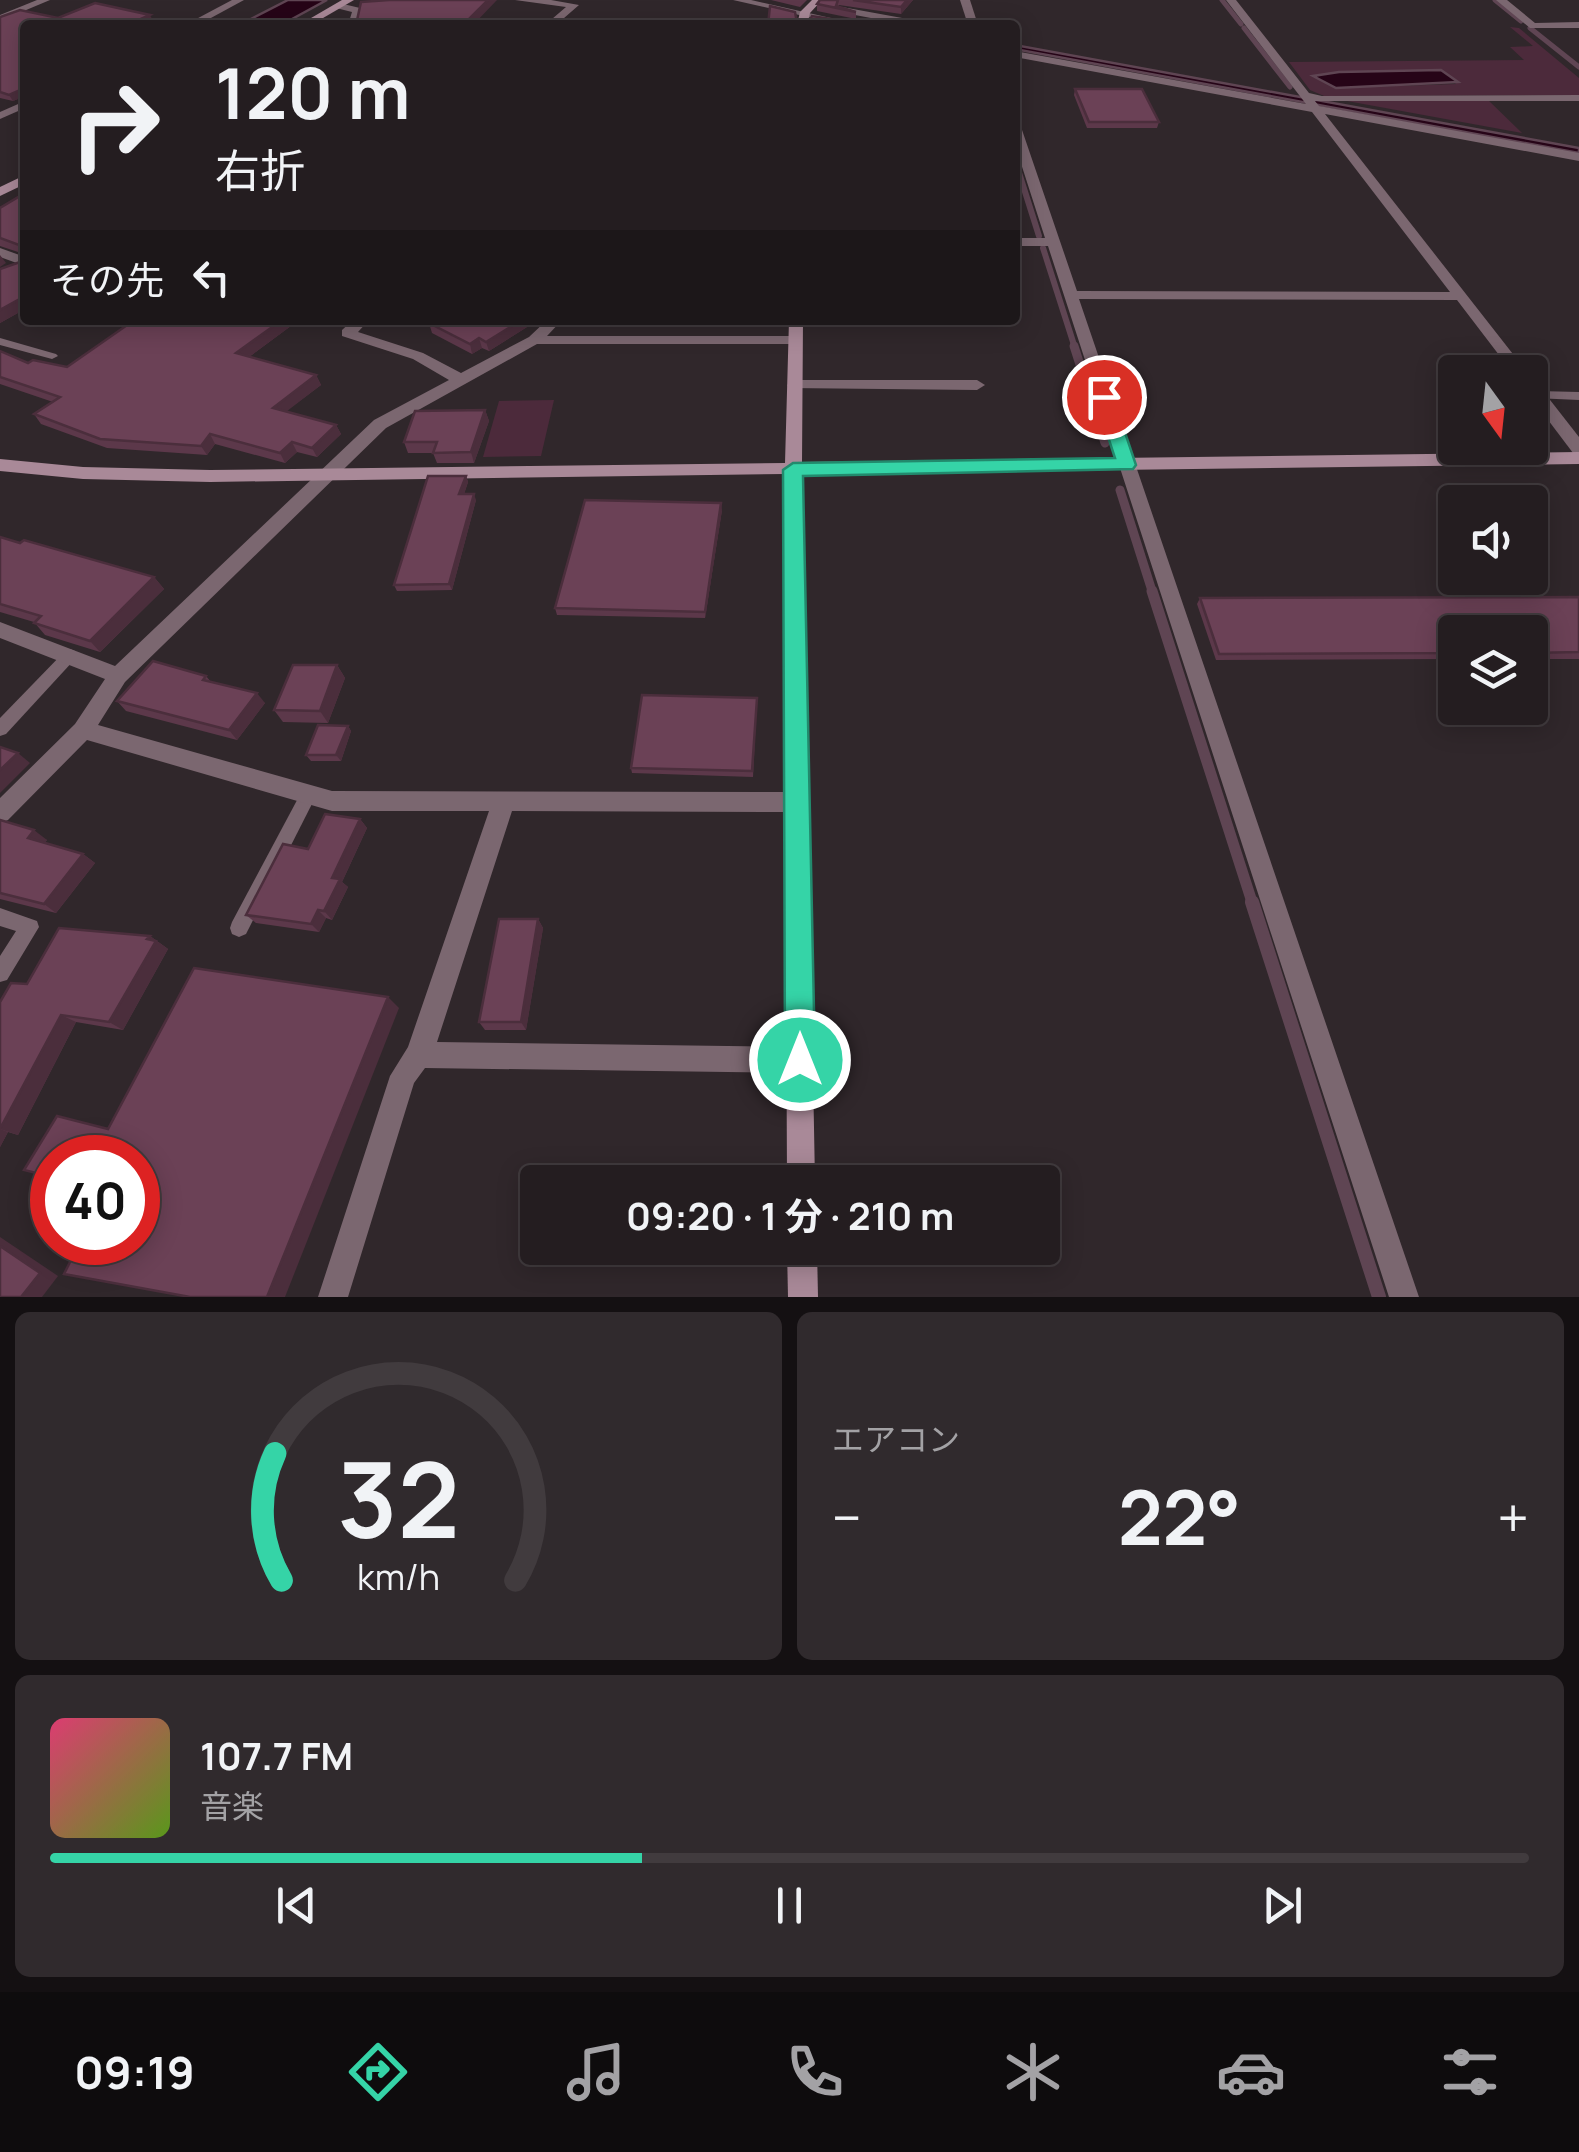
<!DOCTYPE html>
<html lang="ja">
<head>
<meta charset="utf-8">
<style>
  :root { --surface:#241d20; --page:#302a2d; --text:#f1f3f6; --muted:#a3a2a5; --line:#413b3e; --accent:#35d4a7 }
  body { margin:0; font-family:Manrope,"Noto Sans JP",sans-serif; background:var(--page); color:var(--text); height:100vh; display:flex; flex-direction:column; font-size:38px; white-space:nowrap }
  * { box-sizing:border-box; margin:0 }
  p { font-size:32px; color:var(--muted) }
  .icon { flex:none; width:55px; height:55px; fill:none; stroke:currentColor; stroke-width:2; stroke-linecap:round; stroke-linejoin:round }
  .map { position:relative; height:1297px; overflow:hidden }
  .drawer { display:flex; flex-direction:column; gap:15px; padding:15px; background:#141012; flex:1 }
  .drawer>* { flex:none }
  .hud { position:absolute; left:20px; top:20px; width:1000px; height:305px; border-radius:10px; box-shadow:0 5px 25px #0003,0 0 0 2px var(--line); background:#241d20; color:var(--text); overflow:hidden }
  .needle { width:65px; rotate:165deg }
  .tools { position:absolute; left:1438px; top:355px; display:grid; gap:20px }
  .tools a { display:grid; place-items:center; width:110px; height:110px; border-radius:10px; background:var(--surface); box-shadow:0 5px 25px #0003,0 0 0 2px var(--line); font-size:50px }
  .speed { position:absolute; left:30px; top:1135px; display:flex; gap:20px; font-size:50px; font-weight:700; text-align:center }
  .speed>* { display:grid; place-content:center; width:130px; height:130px; border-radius:50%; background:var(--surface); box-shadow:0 5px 25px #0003,0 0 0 2px var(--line); line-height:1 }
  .speed .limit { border:15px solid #d22; background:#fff; color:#111 }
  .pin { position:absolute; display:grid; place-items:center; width:85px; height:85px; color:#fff; margin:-42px; border:5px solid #fff; border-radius:50%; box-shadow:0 2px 10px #0007 }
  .me { position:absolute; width:110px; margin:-55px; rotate:0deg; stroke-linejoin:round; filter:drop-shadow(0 0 8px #0008) }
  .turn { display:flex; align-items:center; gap:35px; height:210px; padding:0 30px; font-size:45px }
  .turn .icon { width:130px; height:130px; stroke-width:2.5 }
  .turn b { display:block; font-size:70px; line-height:85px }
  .then { display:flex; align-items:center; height:95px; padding:0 30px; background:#0003; gap:20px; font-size:38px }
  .big { font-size:75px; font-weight:700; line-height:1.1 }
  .drawer .tile { flex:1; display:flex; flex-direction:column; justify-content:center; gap:15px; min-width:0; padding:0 35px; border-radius:15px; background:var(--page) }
  .drawer .dial { align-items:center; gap:0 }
  .dial svg { height:260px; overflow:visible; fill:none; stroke:var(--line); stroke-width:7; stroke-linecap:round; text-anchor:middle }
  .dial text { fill:var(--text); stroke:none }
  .song { display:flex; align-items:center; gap:30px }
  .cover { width:120px; height:120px; border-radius:15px; background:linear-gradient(135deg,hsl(340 70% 55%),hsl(90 70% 35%)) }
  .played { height:10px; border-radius:5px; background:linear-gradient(90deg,var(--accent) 40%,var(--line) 40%) }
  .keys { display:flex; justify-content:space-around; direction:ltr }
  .heat { display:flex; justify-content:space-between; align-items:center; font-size:55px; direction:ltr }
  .drawer .tiles { flex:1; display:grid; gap:15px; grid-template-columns:1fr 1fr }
  .tile:last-child { grid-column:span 2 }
  .trip { position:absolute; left:520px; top:1165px; width:540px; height:100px; border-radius:10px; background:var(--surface); box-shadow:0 5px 25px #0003,0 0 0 2px var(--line); font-weight:700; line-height:100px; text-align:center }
  .dock { display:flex; height:160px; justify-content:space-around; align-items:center; background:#0e0c0d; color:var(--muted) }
  .dock .icon { width:70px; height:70px }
  .dock .active { color:var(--accent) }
  .dock b { font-size:45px; color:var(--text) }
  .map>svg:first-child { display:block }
  .green { fill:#4c2a3b; fill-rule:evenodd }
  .water { fill:#260417; stroke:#5f4553; stroke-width:2.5 }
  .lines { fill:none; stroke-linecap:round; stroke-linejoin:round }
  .stream-far4 { stroke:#5f4553; stroke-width:5 }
  .stream-far3 { stroke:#5f4553; stroke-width:6 }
  .stream-far2 { stroke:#5f4553; stroke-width:9 }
  .stream-far1 { stroke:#5f4553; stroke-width:11 }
  .stream { stroke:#5f4553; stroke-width:14 }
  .lane { fill:#7b6770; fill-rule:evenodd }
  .street { fill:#7b6770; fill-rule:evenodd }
  .secondary { fill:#a98998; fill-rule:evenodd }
  .wall { fill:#5c384a }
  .shaded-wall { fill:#4b2e3c }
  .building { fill:#6b4156; stroke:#4b2e3c; stroke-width:2.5 }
  .route { fill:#35d4a7; stroke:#228a6d; stroke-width:2.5 }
</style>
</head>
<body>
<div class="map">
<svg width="1579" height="1297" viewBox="0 0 1579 1297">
  <rect width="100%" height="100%" fill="#30272b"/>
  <!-- green -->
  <g class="green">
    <path d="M1510,27L1519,28L1579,78V95L1324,96L1310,90L1289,62L1524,60L1510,47L1533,46ZM1441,70L1456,84L1336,88L1313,76L1339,72Z"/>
    <path d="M1487,99L1522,133L1347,101Z"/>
    <path d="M554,400L541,456L483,457L499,401Z"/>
  </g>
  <!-- water -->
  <g class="water">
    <path d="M288,0H327L281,25H239Z"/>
    <path d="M1015,45L1579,148V153L1015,49Z"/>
    <path d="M1441,70L1458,82L1336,88L1313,76L1339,72Z"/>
  </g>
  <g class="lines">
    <!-- stream-far4 -->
    <g class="stream-far4">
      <path d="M1222,0L1241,24"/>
      <path d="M1495,0L1521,21"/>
      <path d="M1244,28L1290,87"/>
      <path d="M1530,28L1579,67"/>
    </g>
    <!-- stream-far3 -->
    <g class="stream-far3">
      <path d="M1015,160L1039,236"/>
      <path d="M1043,248L1075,348"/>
    </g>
    <!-- stream-far2 -->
    <g class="stream-far2">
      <path d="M1074,346L1105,443"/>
      <path d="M1120,490L1153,594"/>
    </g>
    <!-- stream-far1 -->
    <path class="stream-far1" d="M1152,591L1253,905"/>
    <!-- stream -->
    <path class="stream" d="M1252,902L1379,1297"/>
    <!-- lane -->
    <g class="lane">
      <path d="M0,338L56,354L58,356L52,359L0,345Z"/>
      <path d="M1538,391L1579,392V400L1534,398L1532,395Z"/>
      <path d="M70,649L75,651L78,655L75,659L6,734L0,736V718L65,651Z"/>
      <path d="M309,787L315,789L317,794L246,934L239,937L232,934L230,928L232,922L303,789Z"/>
      <path d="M0,908L37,921L39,927L7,980L0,982V956L16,931L0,926Z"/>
    </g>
    <!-- street -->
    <g class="street">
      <path d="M37,0H50L0,21V15Z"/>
      <path d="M232,0H244L198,25H185Z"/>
      <path d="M515,0H551L579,5L556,25H545L566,7Z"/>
      <path d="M733,0H751L862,25H843Z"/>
      <path d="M960,0H970L978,25H968Z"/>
      <path d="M1226,0H1236L1309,93L1322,96L1579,95V101H1315L1319,106L1579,153V161L1325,114L1527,372H1512L1457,300L1079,299L1419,1297H1389L1048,246H1015V238H1045L1015,145V124L1021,127L1077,291L1450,292L1312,112L1015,57V51L1306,104Z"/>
      <path d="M1496,0H1507L1535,23L1579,22V28H1530Z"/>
      <path d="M339,3L360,8L358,25H348L352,12L336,8Z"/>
      <path d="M842,7L924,22L929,25H908L839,12Z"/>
      <path d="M25,101V108L0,119V112Z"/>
      <path d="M0,248L25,257V266L0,257Z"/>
      <path d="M353,320H369L358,332L423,353L461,373L529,337L547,320H562L547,336H795L802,340L795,344H537L386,428L125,682L98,725L332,791L797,792L805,795L808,802L805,809L797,812L512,811L437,1042L800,1047L809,1051L813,1060L809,1069L800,1073L425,1068L414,1083L348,1297H318L390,1076L408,1047L489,811H332L87,740L8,820L0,823V798L75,724L105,679L0,638V622L115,666L374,420L449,380L413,359L342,336V330Z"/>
      <path d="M795,380H977L985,385L977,390L789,388L787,385Z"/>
      <path d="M1530,380L1536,382L1579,437V455L1573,453L1530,396Z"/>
    </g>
    <!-- secondary -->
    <g class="secondary">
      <path d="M342,0H354L311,25H299Z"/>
      <path d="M812,0H822L810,13L807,25H797L800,12Z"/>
      <path d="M25,175V184L0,196V187Z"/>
      <path d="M789,320H803L802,462L1579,452V464L802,474L815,1182H787L784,474L210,482L83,479L0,471V459L83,467L210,470L785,463Z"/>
      <path d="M787,1248H817L818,1297H788Z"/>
    </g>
  </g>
  <!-- wall -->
  <g class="wall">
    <path d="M771,0H807L800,7Z"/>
    <path d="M820,0H913L901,14L839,5L838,7L856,12V19L817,11V4Z"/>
    <path d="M0,17L58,18L153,21L143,25H25V96L13,101L0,98Z"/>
    <path d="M1075,89L1159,122L1157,128H1087L1074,95Z"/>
    <path d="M25,193V309L0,323V269L20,262L21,253L0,246V208Z"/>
    <path d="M117,320H299L249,357L316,375L321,385L286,411L336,425L341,434L317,457L297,452L285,463L215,444L207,455L107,448L41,424L34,414L53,402L0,384V351L28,363L67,367L124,327L121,326Z"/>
    <path d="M429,323L527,327L489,351L482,348L472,354L432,333Z"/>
    <path d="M485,410L489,421L474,463H437L433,453H408L404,442Z"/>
    <path d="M466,476L468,482L464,494L476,500L452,590L397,591L394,585Z"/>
    <path d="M722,510L705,618L557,615L555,608Z"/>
    <path d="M0,537L154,577L164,589L100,652L45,635L34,622L0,612Z"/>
    <path d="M1579,597V659H1530V632H1455V659L1216,660L1197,604L1200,598Z"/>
    <path d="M337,665L345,678L328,723L283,722L274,710Z"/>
    <path d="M206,676L211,682L265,703L237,740L126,711L117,701Z"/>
    <path d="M757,698L753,777L632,773L631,768Z"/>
    <path d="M348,726L351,731L341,761H311L306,755Z"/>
    <path d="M360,819L367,828L342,882L348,887L332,920L326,918L319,932L256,923L246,915L308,849Z"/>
    <path d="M0,820L47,840L44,843L83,854L95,863L56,913L0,899Z"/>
    <path d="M538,919L543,928L526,1030H485L479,1022Z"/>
    <path d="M150,936L168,949L123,1030L76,1022L18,1135L8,1132L0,1147V1002Z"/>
  </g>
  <!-- shaded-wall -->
  <g class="shaded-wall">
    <path d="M488,0H497L473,25H463Z"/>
    <path d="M907,0H913L901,14V7Z"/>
    <path d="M150,15L153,21L143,25H127Z"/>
    <path d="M25,88V96L13,101L9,95Z"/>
    <path d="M0,255L6,263L0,267Z"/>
    <path d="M25,296V309L0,323V310Z"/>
    <path d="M282,320H299L241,363L236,353Z"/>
    <path d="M522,320H534L527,327L489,351L486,342Z"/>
    <path d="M479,338L482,348L472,354L470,344Z"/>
    <path d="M316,375L321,385L278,418L273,408Z"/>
    <path d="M485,410L489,421L474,463L471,452Z"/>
    <path d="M336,425L341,434L317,457L312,448Z"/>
    <path d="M210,434L215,444L207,455L201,446Z"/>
    <path d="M292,442L297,452L285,463L280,453Z"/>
    <path d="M466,476L468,482L462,500L459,494Z"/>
    <path d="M474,494L476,500L452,590L449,584Z"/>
    <path d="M721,503L722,510L705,618V612Z"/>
    <path d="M154,577L164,589L100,652L90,641Z"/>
    <path d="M337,665L345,678L328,723L320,711Z"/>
    <path d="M257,693L265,703L237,740L229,730Z"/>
    <path d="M348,726L351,731L341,761L336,755Z"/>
    <path d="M18,753L30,763L0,793V770Z"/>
    <path d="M360,819L367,828L342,882L348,887L332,920L324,911L332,878Z"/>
    <path d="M34,830L47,840L40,847L28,838Z"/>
    <path d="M83,854L95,863L56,913L44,904Z"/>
    <path d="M318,910L326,918L319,932L311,924Z"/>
    <path d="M538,919L543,928L526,1030L521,1022Z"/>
    <path d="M150,936L168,949L123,1030L109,1022Z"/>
    <path d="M388,997L399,1008L285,1297H267Z"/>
    <path d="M61,1015L76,1022L18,1135L0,1129Z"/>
    <path d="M0,1129L8,1132L0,1147Z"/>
    <path d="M0,1237L58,1276L42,1297H21L0,1246Z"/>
  </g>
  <!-- building -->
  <g class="building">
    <path d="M389,0H488L463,25H356L361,2Z"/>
    <path d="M820,0H838L836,6L856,12L817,4Z"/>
    <path d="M853,0H907L901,7Z"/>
    <path d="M95,3L150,15L127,25H25V88L9,95L0,92V17L20,10L58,18Z"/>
    <path d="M770,6L795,12L797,23L809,22L812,16L858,23V25H768Z"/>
    <path d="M305,21L328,25H298Z"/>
    <path d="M1075,89H1142L1159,122H1089Z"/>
    <path d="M25,193V296L0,310V269L20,262L22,246L0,238V208Z"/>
    <path d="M128,320H282L236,353L316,375L273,408L336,425L312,448L292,442L280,453L210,434L201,446L100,439L34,414L60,397L0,377V351L28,363L33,360L67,367L133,321Z"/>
    <path d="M433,320H522L486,342L479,338L470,344L429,323Z"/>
    <path d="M485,410L471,452L433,453L437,442H404L415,411Z"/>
    <path d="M428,476H466L459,494H474L449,584L394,585Z"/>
    <path d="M585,500L721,503L705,612L555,608Z"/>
    <path d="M0,537L20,543L24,540L154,577L90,641L34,623L41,616L0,604Z"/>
    <path d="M1579,597V652L1530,653V632H1455V653L1219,654L1200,598Z"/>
    <path d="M153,661L206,676L203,680L257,693L229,730L117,701Z"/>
    <path d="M293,665H337L320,711L274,710Z"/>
    <path d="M642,695L757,698L752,771L631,768Z"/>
    <path d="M318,725L348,726L336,755H306Z"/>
    <path d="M0,747L18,753L0,770Z"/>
    <path d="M325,814L360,819L332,878L340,879L324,911L318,910L311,924L246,915L283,844L308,849Z"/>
    <path d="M0,820L34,830L28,838L83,854L44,904L0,893Z"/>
    <path d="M499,919H538L521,1022H479Z"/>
    <path d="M59,928L150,936L147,939L156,941L109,1022L61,1015L0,1129V1002L11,983L27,984Z"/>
    <path d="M194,968L388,997L267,1297H190L64,1274L80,1242H138V1158H52V1177L24,1170L57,1116L108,1129Z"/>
    <path d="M0,1246L40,1273L21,1297H0Z"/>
  </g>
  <!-- route -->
  <path class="route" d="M1104,391L1113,397L1136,465L1133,469L803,476L815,1060L811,1070L800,1075L789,1070L785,1060L783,470L793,463L1115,458L1095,397Z"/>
</svg>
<div class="tools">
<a><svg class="needle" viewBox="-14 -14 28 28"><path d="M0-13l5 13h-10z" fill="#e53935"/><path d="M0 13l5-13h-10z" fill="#a3a2a5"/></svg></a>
<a><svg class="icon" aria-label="sound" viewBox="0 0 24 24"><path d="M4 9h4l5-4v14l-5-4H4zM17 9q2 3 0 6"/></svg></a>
<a><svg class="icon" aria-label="layers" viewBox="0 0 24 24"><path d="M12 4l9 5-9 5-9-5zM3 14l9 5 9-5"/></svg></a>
</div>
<div class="speed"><div class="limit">40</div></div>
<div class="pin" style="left:1104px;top:397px;background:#d93025"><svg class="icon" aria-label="arrive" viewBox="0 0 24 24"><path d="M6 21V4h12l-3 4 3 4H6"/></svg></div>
<svg class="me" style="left:800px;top:1060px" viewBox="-20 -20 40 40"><circle r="17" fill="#35d4a7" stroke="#fff" stroke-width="3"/><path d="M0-11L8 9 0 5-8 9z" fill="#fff"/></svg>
<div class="trip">09:20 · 1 分 · 210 m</div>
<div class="hud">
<div class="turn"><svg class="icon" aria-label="right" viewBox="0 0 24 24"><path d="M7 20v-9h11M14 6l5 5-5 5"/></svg><div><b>120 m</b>右折</div></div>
<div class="then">その先<svg class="icon" aria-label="left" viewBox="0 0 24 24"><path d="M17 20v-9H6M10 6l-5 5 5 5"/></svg></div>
</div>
</div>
<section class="drawer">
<div class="tiles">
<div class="tile dial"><svg viewBox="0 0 100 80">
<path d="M14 69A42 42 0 1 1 86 69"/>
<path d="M14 69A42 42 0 0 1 12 30" stroke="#35d4a7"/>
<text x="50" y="56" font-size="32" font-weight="700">32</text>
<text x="50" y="72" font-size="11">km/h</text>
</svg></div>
<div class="tile"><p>エアコン</p>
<div class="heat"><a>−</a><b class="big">22°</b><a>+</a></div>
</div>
<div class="tile">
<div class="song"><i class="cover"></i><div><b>107.7 FM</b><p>音楽</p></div></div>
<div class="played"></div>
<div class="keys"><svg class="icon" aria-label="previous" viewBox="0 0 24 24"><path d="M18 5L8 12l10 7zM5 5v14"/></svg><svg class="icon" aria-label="pause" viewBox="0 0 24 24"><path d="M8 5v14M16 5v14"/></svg><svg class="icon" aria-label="next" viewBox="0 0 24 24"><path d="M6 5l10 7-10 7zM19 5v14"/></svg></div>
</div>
</div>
</section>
<nav class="dock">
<b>09:19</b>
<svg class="icon active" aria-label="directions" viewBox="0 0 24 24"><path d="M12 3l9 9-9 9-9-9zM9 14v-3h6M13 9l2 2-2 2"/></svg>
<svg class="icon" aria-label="music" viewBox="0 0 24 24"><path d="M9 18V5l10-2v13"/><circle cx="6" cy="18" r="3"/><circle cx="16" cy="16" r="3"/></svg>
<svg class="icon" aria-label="phone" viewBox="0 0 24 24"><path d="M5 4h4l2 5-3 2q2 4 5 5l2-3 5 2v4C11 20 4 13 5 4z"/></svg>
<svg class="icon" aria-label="climate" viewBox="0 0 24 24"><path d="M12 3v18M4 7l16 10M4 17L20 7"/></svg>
<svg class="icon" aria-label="car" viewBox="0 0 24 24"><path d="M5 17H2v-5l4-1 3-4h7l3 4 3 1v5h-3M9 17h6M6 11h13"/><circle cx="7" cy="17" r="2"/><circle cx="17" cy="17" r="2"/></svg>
<svg class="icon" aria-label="filters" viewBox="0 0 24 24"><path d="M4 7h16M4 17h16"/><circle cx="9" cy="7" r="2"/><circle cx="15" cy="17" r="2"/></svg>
</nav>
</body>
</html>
